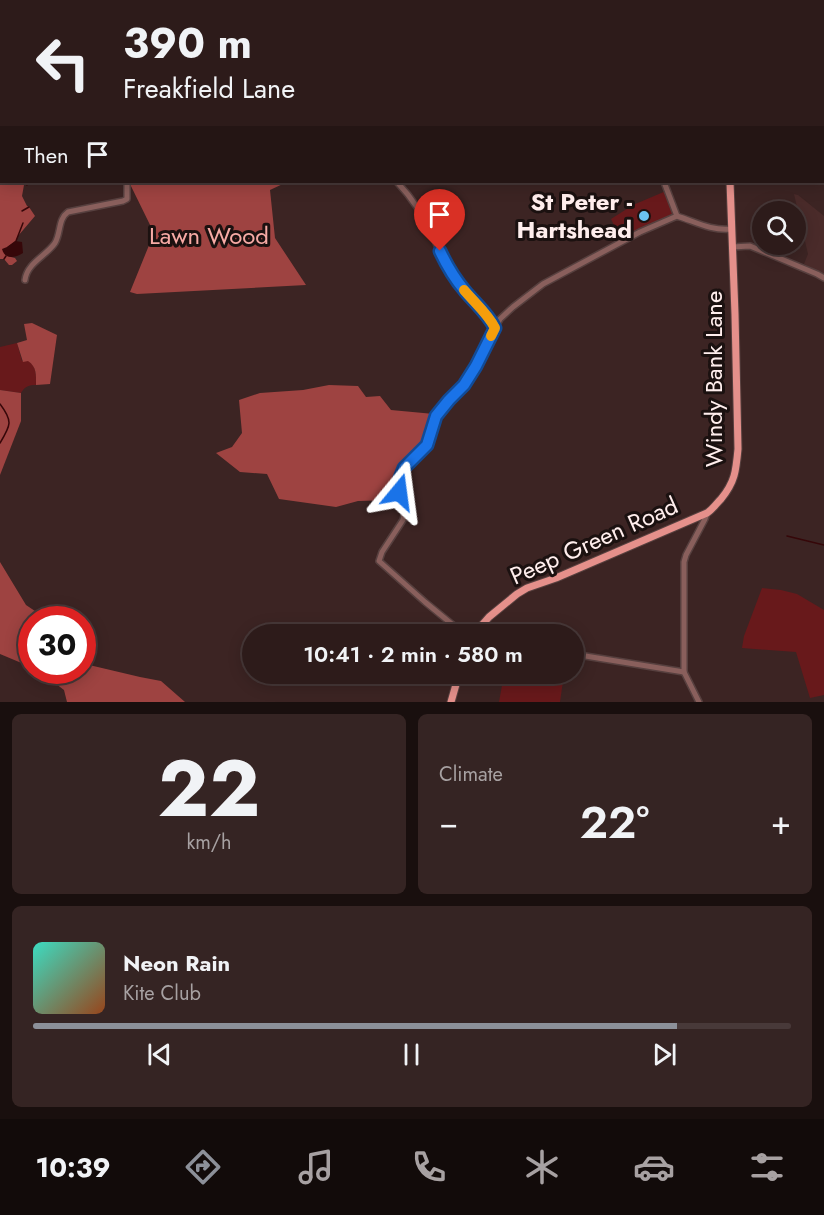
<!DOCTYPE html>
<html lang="en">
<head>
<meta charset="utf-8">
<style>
  :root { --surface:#2d1b1a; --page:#352423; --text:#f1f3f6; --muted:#a7a1a2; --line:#483939; --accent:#8c9099 }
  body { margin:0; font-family:Jost,sans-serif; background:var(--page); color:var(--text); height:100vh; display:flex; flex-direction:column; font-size:22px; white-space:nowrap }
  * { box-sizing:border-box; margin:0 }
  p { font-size:20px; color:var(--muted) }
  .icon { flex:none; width:33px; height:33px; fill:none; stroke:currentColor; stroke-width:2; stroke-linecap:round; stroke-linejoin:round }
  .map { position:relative; height:702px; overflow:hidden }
  .panel { display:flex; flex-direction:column; gap:12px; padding:12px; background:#190f0e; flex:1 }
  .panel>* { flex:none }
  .hud { position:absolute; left:0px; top:0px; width:825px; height:183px; box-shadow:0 3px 15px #0003,0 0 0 2px var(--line); background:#2d1b1a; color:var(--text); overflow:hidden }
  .tools { position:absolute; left:752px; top:201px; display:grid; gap:12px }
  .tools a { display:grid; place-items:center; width:54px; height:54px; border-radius:50%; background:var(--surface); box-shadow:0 3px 15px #0003,0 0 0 2px var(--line); font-size:30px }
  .speed { position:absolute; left:18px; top:606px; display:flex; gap:12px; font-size:30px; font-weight:700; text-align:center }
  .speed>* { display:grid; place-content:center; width:78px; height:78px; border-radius:50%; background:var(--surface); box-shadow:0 3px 15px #0003,0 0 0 2px var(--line); line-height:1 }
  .speed .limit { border:9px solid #d22; background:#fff; color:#111 }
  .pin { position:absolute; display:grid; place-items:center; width:51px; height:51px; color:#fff; margin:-62px -26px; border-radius:50% 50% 50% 0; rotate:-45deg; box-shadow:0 0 6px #0007 }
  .pin .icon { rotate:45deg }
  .me { position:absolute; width:66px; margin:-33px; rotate:16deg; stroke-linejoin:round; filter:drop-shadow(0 0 4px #0008) }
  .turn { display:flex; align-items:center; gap:21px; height:126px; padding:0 24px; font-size:27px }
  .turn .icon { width:78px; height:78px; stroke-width:2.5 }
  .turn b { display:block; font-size:42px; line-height:51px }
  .then { display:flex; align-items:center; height:57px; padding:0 24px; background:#0003; gap:12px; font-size:22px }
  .big { font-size:45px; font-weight:600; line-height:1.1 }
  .panel .tile { flex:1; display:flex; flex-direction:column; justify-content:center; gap:9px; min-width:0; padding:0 21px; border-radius:9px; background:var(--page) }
  .panel .dial { align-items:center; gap:0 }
  .dial b { font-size:78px; line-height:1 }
  .song { display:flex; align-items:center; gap:18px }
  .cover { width:72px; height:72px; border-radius:9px; background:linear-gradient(135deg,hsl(170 70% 55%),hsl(20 70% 35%)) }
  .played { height:6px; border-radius:3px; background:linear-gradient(90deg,var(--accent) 85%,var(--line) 85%) }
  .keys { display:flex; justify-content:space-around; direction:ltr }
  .heat { display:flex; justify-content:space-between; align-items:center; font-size:33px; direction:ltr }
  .panel .tiles { flex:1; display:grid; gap:12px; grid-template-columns:1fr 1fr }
  .tile:last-child { grid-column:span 2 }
  .trip { position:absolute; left:242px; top:624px; width:342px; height:60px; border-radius:30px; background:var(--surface); box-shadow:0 3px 15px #0003,0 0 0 2px var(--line); font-weight:600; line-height:60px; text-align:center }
  .dock { display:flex; height:96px; justify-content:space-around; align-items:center; background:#120b0a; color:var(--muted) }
  .dock .icon { width:42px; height:42px }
  .dock .on { color:var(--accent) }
  .dock b { font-size:27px; color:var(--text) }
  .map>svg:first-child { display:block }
  .built { fill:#4a2b2a }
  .green { fill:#68191b }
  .forest { fill:#9e4341 }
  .water { fill:#360709 }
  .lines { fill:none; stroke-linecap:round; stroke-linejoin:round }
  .stream { stroke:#360709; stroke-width:1.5 }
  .minor-casing { stroke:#57403f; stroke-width:8 }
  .major-casing { stroke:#57403f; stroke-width:9 }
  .minor { stroke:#895f5c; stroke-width:5 }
  .major { stroke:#e5908b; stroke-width:7 }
  .route-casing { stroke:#114b97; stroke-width:15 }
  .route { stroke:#1a73e8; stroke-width:10 }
  .slow { stroke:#f59e0b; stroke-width:10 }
  .poi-dot { fill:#6bc3f2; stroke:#1b1110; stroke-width:2 }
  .labels { text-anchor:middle; stroke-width:6; stroke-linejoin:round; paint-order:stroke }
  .poi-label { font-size:24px; font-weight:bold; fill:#ffeeed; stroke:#1b1110; text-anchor:end }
  .park-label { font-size:24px; fill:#f7aaa5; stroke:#1b1110 }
  .street-label { font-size:24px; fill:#ffeeed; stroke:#1b1110 }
</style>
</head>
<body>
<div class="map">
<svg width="824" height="702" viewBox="0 0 824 702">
  <rect width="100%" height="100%" fill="#3c2423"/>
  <!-- built -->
  <path class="built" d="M794,194L798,195L824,216V276L818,271L804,264L808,254Z"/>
  <!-- green -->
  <g class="green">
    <path d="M666,191L674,213L621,239L611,219L633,205Z"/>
    <path d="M17,343L22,361L28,360C37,367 36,375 36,385C29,385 25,386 21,393L0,390V347Z"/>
    <path d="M762,588L781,590L797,594L824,610V695L810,698L796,652L742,648L744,636Z"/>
    <path d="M504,674H564L560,702H499Z"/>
  </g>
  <!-- forest -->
  <g class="forest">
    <path d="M1,136L2,182H27V185H24L22,196L27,206L29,207L35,216L18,236L16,241L7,247V256L15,258L17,261L12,265H9L4,259H0V137Z"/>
    <path d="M129,182H287L270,190L275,238L306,285L137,294L130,292L154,233Z"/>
    <path d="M32,323L57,335L50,384L36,385C36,375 37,367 28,361L23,362L17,343L27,340L24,324Z"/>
    <path d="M329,385L358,386L366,397L380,396L391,410L434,414L428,437L422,447L410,457L402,469L394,500L358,501L336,507L279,499L267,474L240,472L216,453L232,447L242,433L239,400L260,393L303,390Z"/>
    <path d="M0,390L21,393V421L0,475Z"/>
    <path d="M0,562L26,605L47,619L32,620L31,667L0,654Z"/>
    <path d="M83,660L85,664L140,677L161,681L185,702H67L64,690L39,671L82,670Z"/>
  </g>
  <!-- water -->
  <path class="water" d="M15,241L22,242L23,253C15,258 5,260 2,249L7,247Z"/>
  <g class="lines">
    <!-- stream -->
    <g class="stream">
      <path d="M83,2L84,0"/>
      <path d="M25,182L27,185"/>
      <path d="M22,211L29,207"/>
      <path d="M16,241L23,223"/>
      <path d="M4,259L6,256"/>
      <path d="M0,404C13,421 11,425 0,443"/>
      <path d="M787,536L824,545"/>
    </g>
    <defs>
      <g id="minor">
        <path d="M283,0L284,2"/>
        <path d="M175,2L176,0"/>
        <path d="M397,182C413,199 423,214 433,236C438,247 442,259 449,269C461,290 485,308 495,328"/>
        <path d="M664,182L677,216"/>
        <path d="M732,247L750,246L817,274L824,278"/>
        <path d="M25,280C27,263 46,256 55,243C61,233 58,219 68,212L123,201L127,199V182"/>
        <path d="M464,634L425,602L379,561L382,552L403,520L404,515L399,492L400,478L404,468L427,445L436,415L449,400L464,385L476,366L495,328L500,319L513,307L543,284L640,232L677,216C696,222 711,231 731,229"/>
        <path d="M573,654L684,672"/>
        <path d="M699,702L684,672V562L686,555L705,519L707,513"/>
      </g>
      <g id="major">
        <path d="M771,2L772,0"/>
        <path d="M474,634L489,617L517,594L527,588L556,578L707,513C713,509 716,504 721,499C735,482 736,471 738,449L735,314L730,182"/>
        <path d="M451,702L459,674"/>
      </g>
    </defs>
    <!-- minor casing -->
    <use href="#minor" class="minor-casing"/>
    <!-- major casing -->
    <use href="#major" class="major-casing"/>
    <!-- minor -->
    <use href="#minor" class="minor"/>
    <!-- major -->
    <use href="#major" class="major"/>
  </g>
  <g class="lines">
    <defs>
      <path id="route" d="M399,492L400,478L404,468L427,445L436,416L449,400L464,385L476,366L495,328C488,314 475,303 465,291C454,278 447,266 440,251"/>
    </defs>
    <!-- route casing -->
    <use href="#route" class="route-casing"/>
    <!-- route -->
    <use href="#route" class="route"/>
    <!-- slow -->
    <path class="slow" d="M464,290C474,302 488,314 495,328L491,336"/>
  </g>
  <!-- markers -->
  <circle class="poi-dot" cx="644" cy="216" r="6"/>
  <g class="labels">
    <!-- poi labels -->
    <g class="poi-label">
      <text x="632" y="210">St Peter -<tspan x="632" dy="28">Hartshead</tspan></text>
    </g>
    <!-- park labels -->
    <g class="park-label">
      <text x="209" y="244">Lawn Wood</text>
    </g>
    <!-- street labels -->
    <g class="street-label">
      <text transform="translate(714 379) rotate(-90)" y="8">Windy Bank Lane</text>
      <text transform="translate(594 541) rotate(-24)" y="8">Peep Green Road</text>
    </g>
  </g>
</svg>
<div class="tools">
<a><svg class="icon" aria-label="search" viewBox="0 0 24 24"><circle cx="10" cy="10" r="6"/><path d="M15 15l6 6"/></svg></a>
</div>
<div class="speed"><div class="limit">30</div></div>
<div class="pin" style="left:440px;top:251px;background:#d93025"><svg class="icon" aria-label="arrive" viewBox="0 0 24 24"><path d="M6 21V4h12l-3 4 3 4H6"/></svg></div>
<svg class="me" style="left:399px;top:492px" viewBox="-20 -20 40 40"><path d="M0-17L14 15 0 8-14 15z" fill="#1a73e8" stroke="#fff" stroke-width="4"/></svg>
<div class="trip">10:41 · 2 min · 580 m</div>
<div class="hud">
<div class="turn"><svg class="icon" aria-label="left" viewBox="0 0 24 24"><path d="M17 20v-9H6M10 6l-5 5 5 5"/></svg><div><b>390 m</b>Freakfield Lane</div></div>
<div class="then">Then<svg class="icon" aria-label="arrive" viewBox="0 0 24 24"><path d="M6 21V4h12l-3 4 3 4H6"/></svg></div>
</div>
</div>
<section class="panel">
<div class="tiles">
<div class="tile dial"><b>22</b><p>km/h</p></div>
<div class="tile"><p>Climate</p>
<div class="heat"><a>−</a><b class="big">22°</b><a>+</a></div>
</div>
<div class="tile">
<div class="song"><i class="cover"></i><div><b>Neon Rain</b><p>Kite Club</p></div></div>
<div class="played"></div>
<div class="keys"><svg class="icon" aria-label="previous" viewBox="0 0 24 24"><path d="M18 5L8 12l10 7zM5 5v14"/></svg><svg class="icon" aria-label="pause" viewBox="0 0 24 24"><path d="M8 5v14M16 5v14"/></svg><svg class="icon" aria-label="next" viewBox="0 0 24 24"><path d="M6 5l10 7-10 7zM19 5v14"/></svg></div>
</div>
</div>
</section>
<nav class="dock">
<b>10:39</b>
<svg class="icon on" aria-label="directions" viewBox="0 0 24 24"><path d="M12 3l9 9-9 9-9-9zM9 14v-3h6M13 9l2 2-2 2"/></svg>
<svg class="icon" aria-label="music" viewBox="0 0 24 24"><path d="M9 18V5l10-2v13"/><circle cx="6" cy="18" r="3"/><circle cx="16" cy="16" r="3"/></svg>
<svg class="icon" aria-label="phone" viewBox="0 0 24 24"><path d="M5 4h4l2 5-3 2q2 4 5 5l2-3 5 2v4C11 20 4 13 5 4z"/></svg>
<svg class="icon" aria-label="climate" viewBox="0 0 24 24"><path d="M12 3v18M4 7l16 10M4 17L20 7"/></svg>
<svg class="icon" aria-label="car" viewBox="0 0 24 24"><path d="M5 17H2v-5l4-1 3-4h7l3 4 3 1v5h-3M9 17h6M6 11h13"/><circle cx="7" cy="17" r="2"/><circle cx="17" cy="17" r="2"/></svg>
<svg class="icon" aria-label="filters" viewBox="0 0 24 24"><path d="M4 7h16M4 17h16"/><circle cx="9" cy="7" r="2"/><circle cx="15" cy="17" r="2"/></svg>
</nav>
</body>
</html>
